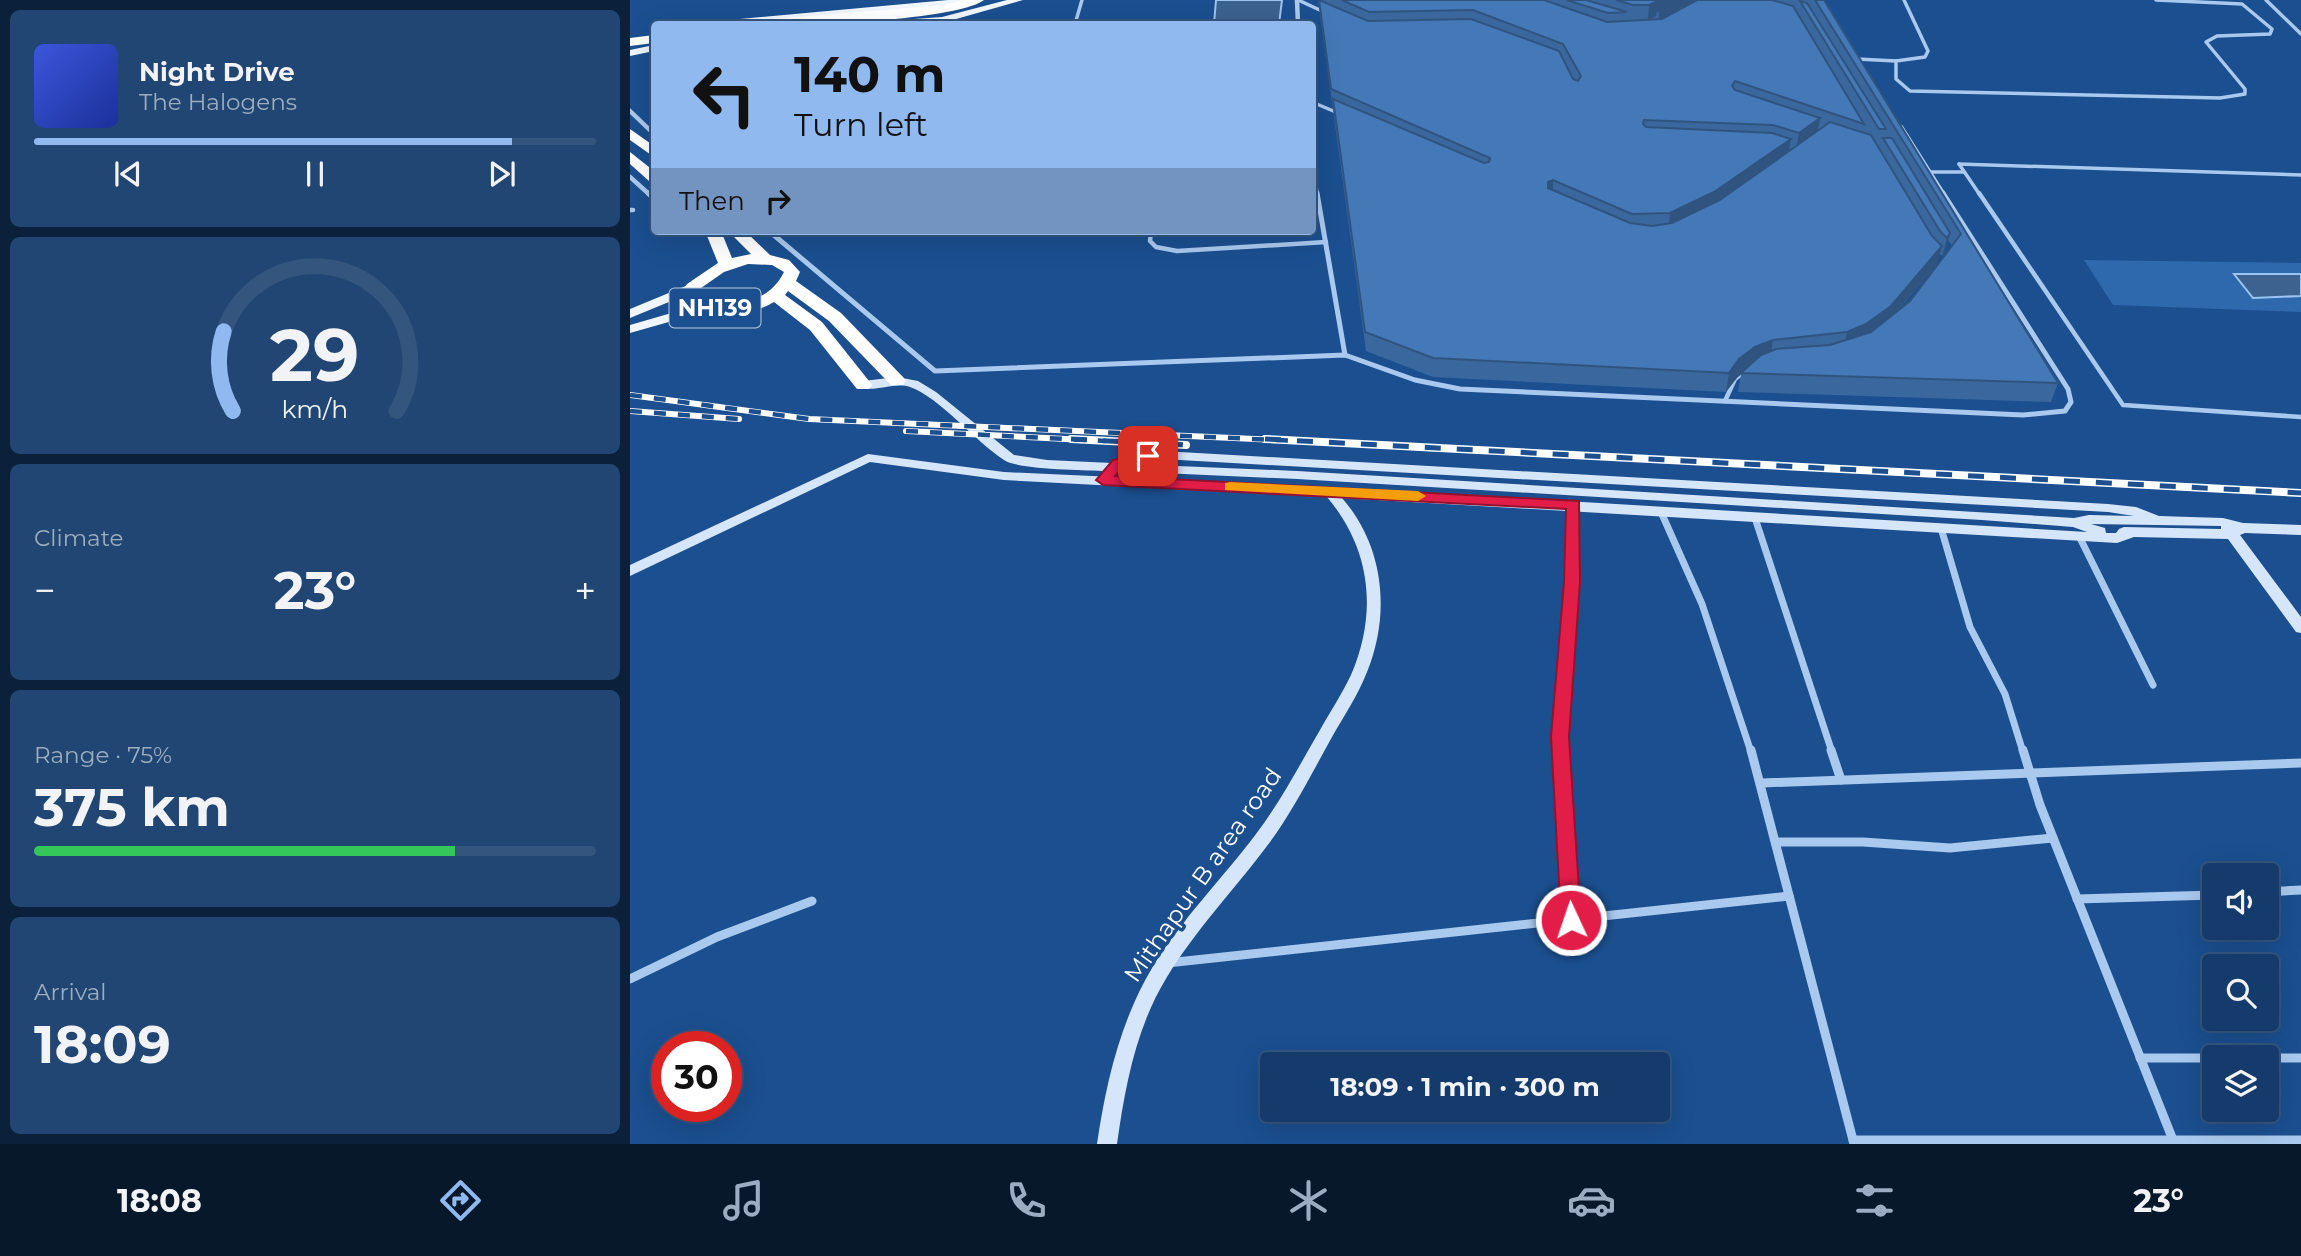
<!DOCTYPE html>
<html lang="en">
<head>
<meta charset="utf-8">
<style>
  :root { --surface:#143b6b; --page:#214673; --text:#f1f3f6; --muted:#9dadc1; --line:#33557e; --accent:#90b9f0 }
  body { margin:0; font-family:Montserrat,sans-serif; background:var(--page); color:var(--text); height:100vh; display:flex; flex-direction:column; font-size:26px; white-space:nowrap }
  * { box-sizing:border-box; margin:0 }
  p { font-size:23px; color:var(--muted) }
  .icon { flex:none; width:38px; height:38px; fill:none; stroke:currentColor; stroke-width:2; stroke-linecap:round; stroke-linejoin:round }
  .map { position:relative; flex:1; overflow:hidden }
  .side { display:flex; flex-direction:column; gap:10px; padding:10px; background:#0b203b; width:630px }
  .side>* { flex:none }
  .banner { position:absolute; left:21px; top:21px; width:665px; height:214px; border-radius:7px; box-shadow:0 7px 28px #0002,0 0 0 2px var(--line); background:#90b9f0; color:#111; overflow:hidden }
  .fabs { position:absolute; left:1572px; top:863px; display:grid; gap:14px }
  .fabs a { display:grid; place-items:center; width:77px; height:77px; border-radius:7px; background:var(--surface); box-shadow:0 7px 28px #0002,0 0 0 2px var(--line); font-size:35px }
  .speed { position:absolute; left:21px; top:1031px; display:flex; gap:14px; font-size:35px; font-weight:700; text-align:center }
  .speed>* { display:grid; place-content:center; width:91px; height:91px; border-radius:50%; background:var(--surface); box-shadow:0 7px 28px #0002,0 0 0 2px var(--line); line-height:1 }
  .speed .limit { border:10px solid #d22; background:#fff; color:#111 }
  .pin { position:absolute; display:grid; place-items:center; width:60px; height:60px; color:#fff; margin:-30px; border-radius:14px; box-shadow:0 4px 10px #0006 }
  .me { position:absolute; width:77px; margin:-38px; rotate:357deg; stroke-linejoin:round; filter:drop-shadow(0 0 5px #0008) }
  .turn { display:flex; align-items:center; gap:24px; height:147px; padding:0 28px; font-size:32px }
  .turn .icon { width:91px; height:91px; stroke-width:2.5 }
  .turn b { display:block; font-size:49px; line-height:60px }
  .then { display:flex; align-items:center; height:66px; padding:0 28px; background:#0003; gap:14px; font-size:26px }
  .big { font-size:52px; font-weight:700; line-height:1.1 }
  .side .tile { flex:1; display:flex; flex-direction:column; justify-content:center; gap:10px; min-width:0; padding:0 24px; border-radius:10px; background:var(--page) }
  .side .dial { align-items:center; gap:0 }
  .dial svg { height:182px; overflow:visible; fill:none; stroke:var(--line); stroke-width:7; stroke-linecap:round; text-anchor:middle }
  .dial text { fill:var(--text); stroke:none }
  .song { display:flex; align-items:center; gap:21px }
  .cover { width:84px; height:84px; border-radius:10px; background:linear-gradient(135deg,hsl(230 70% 55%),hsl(230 70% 35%)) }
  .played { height:7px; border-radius:4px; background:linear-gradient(90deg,var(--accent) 85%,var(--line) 85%) }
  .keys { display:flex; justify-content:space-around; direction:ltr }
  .heat { display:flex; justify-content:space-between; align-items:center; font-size:38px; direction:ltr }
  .charge { height:10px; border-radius:5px; background:linear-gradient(90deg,#34c759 75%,var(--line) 0) }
  .trip { position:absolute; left:630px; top:1052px; width:410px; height:70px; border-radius:7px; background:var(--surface); box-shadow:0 7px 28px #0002,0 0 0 2px var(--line); font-weight:700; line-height:70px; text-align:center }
  .tabs { display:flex; height:112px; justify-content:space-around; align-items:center; background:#08182b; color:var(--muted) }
  .tabs .icon { width:49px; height:49px }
  .tabs .current { color:var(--accent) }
  .tabs b { font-size:32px; color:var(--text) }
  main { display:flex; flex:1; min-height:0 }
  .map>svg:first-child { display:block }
  .green { fill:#2e69ad }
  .water { fill:#3c6290; stroke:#9cc4f0; stroke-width:2 }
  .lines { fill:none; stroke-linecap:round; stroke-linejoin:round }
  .lane-far1 { stroke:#a9c9ee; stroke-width:3.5 }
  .lane { stroke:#a9c9ee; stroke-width:4.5 }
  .street-far3 { stroke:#a9c9ee; stroke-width:4.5 }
  .street-far2 { stroke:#a9c9ee; stroke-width:5 }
  .street-far1 { stroke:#a9c9ee; stroke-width:7 }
  .street { stroke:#a9c9ee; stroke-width:9 }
  .secondary { fill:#d6e6fa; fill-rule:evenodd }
  .primary { fill:#f0f6ff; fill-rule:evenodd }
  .highway { fill:#fff; fill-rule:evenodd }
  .rail-far1-casing { stroke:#fff; stroke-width:6 }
  .rail-casing { stroke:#fff; stroke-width:8 }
  .rail-far1 { stroke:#1b4f8f; stroke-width:4.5; stroke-dasharray:12; stroke-linecap:butt }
  .rail { stroke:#1b4f8f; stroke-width:5; stroke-dasharray:16; stroke-linecap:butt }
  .wall { fill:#3a679d; fill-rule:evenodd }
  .shaded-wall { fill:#305480 }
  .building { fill:#4478b7; stroke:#305480; stroke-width:2 }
  .route { fill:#e11d48; stroke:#92132f; stroke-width:2 }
  .slow { fill:#f59e0b }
  .labels { text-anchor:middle; stroke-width:7; stroke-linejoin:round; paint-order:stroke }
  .shield { fill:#1b4f8f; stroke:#bbcadd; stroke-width:2 }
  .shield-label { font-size:23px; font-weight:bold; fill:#fff }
  .street-label { font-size:24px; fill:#fff; stroke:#1b4f8f }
</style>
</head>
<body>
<main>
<section class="side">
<div class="tile">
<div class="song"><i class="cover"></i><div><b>Night Drive</b><p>The Halogens</p></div></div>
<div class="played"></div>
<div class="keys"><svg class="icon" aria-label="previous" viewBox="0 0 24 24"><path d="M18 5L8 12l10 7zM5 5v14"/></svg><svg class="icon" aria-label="pause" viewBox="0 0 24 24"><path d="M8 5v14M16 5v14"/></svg><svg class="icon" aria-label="next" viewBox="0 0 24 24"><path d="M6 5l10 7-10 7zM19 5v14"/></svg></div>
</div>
<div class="tile dial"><svg viewBox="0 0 100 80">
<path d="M14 69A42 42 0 1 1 86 69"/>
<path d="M14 69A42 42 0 0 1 10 34" stroke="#90b9f0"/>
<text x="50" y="56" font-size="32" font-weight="700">29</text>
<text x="50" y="72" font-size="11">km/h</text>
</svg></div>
<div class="tile"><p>Climate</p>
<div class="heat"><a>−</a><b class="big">23°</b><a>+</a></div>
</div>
<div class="tile"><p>Range · 75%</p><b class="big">375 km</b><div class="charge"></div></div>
<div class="tile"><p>Arrival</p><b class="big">18:09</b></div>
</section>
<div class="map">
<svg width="1671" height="1144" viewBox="0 0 1671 1144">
  <rect width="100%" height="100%" fill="#1b4f8f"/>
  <!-- green -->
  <path class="green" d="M1454,260L1671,263V312L1483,305Z"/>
  <!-- water -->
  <g class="water">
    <path d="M586,0H652L649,24H584Z"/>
    <path d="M1604,274H1671V296L1623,298Z"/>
  </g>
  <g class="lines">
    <!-- lane-far1 -->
    <g class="lane-far1">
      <path d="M668,0L694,12"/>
      <path d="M1274,0L1298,51L1295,57L1266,61V79L1280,91L1590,98L1615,94V89L1576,42L1587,36L1640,34L1642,29L1612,4L1526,0"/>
      <path d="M1636,0L1671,34"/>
      <path d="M445,24L452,0"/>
      <path d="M1227,59L1266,61"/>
      <path d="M682,102L708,113"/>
      <path d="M1329,164L1350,195"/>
      <path d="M1329,164L1671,175"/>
      <path d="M1301,172H1334"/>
    </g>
    <!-- lane -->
    <g class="lane">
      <path d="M1349,193L1493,405L1671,417"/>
      <path d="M0,210H3"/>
      <path d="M521,231L520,241L526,247L547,251L696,242"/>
      <path d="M1095,401L1105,379L1116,371"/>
    </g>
    <!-- street-far3 -->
    <g class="street-far3">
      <path d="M667,0L668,24"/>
      <path d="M0,111L24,134"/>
      <path d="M1271,127L1314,195"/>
      <path d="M682,164L687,195"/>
      <path d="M0,177L20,195"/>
    </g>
    <!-- street-far2 -->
    <g class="street-far2">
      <path d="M18,193L24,199"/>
      <path d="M687,193L715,355"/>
      <path d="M139,231L305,371L715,355L785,380L830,389L1393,415L1435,411L1441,402L1438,389L1313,193"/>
    </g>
    <!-- street-far1 -->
    <g class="street-far1">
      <path d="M1031,512L1072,604L1121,752"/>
      <path d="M1125,518L1202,752"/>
      <path d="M1311,528L1340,627L1375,694L1393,752"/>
      <path d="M1449,536L1523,685"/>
      <path d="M931,752L942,582L943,505"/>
    </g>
    <!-- street -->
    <g class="street">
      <path d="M931,750L941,920"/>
      <path d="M1121,750L1224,1144"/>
      <path d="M1201,750L1211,780"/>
      <path d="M1393,750L1410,805L1543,1140"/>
      <path d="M1132,783L1671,763"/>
      <path d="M1146,842H1233L1320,848L1423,838"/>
      <path d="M1636,892L1671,890"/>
      <path d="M1447,899L1584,895"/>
      <path d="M537,963L1159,896"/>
      <path d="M0,979L87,937L182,901"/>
      <path d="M1510,1058H1584"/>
      <path d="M1636,1058H1671"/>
      <path d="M1223,1140H1671"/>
    </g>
    <!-- secondary -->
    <path class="secondary" d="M267,377L288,381L306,392L384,455L417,460L482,463L505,454L532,451L1478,504L1506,507L1529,516L1593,518L1613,523L1671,525V535L1615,533L1610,535L1671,617V633L1666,632L1598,539L1504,537L1487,543L712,498C754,546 761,613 737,672C728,695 714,716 702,737C682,773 664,809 640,842C606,888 566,929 537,977C506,1027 495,1087 487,1144H467C476,1083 490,1022 522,968C551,920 592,879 626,834C651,801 669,766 690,730C700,712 712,694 721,675C748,612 741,549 697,497L374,480L240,462L0,576V565L238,454L374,472L699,487L1457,532L1443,527L1352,520L667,479L488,471L482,474L476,471C456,470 388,470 374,460C346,442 309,397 280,387C264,381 239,395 227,385L233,381ZM532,459L1478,512L1504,516L1459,515L1444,518L667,471L500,464ZM1461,524L1591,526V529L1494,527L1489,529L1486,533H1476L1475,528Z"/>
    <!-- primary -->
    <g class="primary">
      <path d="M318,0H338L308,8L118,24H84L89,21Z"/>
      <path d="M377,0H393L312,23L251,24L256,21L312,17Z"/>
      <path d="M24,45V51L0,56V50Z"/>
      <path d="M63,283L68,284V290L0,318V309Z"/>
      <path d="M76,303L83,307L81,310L0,333V325Z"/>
    </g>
    <!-- highway -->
    <g class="highway">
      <path d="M334,0H354C329,20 160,28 123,24L129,20L314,5Z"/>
      <path d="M24,35V43L0,46V38Z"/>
      <path d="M0,129L24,146V157L0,140Z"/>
      <path d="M0,152L24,171V182L19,181L0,164Z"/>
      <path d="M75,231H91L102,258L121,254L98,231H115L140,255L159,260L170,272L166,281L211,313L273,377L276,381L273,385H261L199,321L158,291L155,295L192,322L239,381L242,385L239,389H227L180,330L144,302C118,318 85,315 58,303L55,287L57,284L88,263ZM118,264L142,265L154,272C139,303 102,310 72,296L71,288L94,272Z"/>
    </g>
    <defs>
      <g id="rail-far1">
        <path d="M0,395L179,419L669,441"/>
        <path d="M0,411L109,419"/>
        <path d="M276,431L476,441"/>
      </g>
      <g id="rail">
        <path d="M441,439L556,445"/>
        <path d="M635,439L1671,493"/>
      </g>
    </defs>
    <!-- rail-far1 casing -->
    <use href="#rail-far1" class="rail-far1-casing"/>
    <!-- rail casing -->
    <use href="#rail" class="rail-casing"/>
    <!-- rail-far1 -->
    <use href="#rail-far1" class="rail-far1"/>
    <!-- rail -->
    <use href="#rail" class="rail"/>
  </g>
  <!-- wall -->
  <path class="wall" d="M688,0H1194L1428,383L1421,402L1108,392L1111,375L1106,378L1096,392L803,377L736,351ZM1318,240L1322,246L1280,301L1267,312L1307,264L1309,253L1312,256L1315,251Z"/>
  <!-- shaded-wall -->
  <g class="shaded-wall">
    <path d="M1030,0H1072L1028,27L1029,11H1027L1026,16L1018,21L1019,5Z"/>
    <path d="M1190,118L1187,135L1166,150L1169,133Z"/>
    <path d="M1161,139L1158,156L1082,209L1038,231L1040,213Z"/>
    <path d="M923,180V197L917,199L918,182Z"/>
    <path d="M1320,233L1315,251L1312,256L1317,238Z"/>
    <path d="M1312,246L1307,264L1256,324L1213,350L1217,332Z"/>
    <path d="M1143,340L1140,359L1111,373L1096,392L1099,373L1109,359L1125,347Z"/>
  </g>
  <!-- building -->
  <g class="building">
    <path d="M689,0L738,21L841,19L929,51L943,79L948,81L951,76L933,44L843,10L739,12L712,0H914L977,22L1032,19L1067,0H1142L1163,6L1234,124L1105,81L1102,86L1105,90L1190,118L1169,133L1143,125L1014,120L1013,124L1016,127L1142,133L1161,139L1084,192L1040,213L1002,214L923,180L918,182V188L1000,223L1022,226L1042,223L1090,200L1200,122L1241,135L1302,236L1312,246L1261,306L1236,324L1217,332L1143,340L1125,347L1109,359L1099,373L803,358L735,332L703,99L854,163L859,162L860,158L701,89Z"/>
    <path d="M937,0H956L997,12L978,13Z"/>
    <path d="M986,0H1030L1019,5H1003Z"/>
    <path d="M1049,0H1051L1029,11H1027Z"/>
    <path d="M1185,0H1194L1428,383L1111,373L1131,355L1146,349L1200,345L1241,332L1280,301L1331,234Z"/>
    <path d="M1170,1L1177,3L1256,129H1249Z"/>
    <path d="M1253,138H1262L1320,233L1317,238L1310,231Z"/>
  </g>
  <!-- route -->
  <path class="route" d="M518,452L523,453V459L493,467L485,476L949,501L950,582L939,737L951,920L948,926L941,929L934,926L931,920L921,737L934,582L936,509L473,485L466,480L483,460Z"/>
  <!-- slow -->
  <path class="slow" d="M600,482L788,491L796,496L788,501L595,490V483Z"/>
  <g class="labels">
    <!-- shield labels -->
    <rect class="shield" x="39.5" y="288.5" width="91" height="39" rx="5"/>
    <g class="shield-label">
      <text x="85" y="316">NH139</text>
    </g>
    <!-- street labels -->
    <g class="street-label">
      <text transform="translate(573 875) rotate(-55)" y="8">Mithapur B area road</text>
    </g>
  </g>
</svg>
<div class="fabs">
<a><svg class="icon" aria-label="sound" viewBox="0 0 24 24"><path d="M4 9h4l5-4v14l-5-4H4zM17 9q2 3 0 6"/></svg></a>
<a><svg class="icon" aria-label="search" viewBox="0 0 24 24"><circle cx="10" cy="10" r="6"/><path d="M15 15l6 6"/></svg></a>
<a><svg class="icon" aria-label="layers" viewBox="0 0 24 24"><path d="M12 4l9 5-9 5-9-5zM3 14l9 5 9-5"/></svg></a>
</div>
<div class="speed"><div class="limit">30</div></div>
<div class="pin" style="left:518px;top:456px;background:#d93025"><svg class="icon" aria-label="arrive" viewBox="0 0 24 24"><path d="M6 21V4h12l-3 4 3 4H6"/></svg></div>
<svg class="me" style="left:941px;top:920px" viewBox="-20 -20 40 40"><circle r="17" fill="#e11d48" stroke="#fff" stroke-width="3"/><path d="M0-11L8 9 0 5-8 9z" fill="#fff"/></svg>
<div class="trip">18:09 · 1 min · 300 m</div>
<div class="banner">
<div class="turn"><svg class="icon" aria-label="left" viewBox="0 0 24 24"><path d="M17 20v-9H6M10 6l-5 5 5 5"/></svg><div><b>140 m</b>Turn left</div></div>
<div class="then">Then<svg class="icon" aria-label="right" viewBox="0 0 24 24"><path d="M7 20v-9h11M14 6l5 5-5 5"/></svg></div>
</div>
</div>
</main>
<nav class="tabs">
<b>18:08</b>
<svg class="icon current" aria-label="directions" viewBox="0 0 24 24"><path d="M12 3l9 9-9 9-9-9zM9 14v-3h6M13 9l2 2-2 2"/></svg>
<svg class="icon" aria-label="music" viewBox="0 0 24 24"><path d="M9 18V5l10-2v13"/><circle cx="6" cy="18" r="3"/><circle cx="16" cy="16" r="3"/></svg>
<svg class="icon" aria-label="phone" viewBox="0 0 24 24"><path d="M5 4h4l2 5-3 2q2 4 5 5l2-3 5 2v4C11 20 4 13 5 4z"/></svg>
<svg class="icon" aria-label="climate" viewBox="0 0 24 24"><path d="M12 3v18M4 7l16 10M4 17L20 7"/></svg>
<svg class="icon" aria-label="car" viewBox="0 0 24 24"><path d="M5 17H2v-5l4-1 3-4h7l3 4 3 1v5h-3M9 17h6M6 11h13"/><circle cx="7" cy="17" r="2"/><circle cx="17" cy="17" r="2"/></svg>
<svg class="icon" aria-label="filters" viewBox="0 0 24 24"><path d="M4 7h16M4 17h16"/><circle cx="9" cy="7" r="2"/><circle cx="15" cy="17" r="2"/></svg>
<b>23°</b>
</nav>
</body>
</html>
